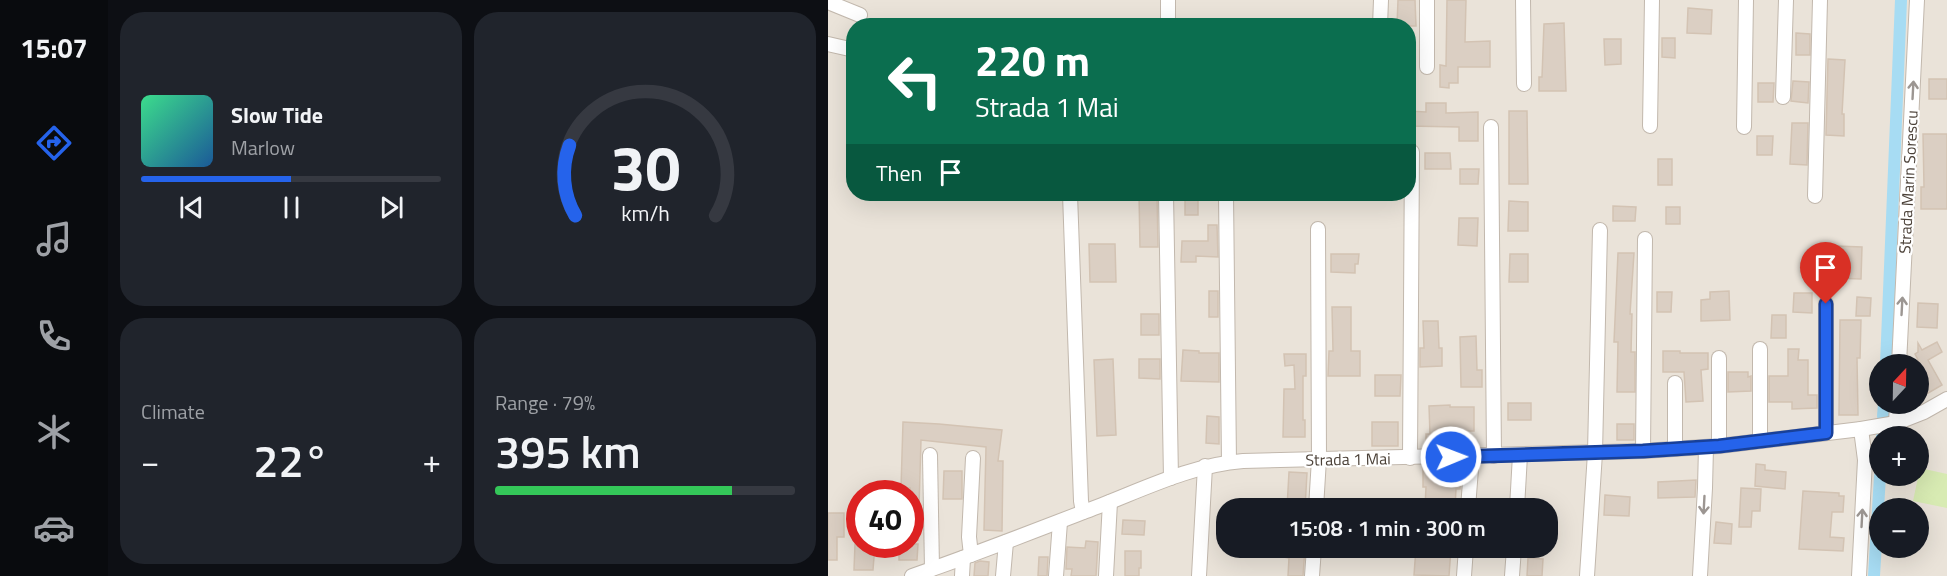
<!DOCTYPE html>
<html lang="en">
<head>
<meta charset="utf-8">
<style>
  :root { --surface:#171b24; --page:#20242c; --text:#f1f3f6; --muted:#9ea1a6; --line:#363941; --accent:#2563eb }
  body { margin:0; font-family:"Titillium Web",sans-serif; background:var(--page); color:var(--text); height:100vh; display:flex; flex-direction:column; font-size:22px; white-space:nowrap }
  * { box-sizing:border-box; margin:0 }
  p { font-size:20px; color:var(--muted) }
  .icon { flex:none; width:33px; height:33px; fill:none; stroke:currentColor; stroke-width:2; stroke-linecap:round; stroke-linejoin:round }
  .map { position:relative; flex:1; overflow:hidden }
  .drawer { display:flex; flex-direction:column; gap:12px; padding:12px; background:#0d0f14; width:720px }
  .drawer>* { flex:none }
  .hud { position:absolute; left:18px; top:18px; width:570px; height:183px; border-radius:24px; box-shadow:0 6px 24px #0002; background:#0b6e4f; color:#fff; overflow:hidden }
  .needle { width:39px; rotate:22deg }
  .tools { position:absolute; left:1041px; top:354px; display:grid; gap:12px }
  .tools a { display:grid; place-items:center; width:60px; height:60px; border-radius:50%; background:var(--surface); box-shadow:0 6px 24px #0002; font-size:30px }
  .speed { position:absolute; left:18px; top:480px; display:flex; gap:12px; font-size:30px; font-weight:700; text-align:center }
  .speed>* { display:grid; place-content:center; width:78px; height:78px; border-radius:50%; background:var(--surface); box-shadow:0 6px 24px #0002; line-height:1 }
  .speed .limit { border:9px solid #d22; background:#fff; color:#111 }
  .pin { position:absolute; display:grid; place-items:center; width:51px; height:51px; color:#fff; margin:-62px -26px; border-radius:50% 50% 50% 0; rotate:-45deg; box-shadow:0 0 6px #0007 }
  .pin .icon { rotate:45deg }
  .me { position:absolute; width:66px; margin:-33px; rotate:89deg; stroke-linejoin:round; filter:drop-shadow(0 0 4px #0008) }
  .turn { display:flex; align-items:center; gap:21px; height:126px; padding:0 30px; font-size:27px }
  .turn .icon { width:78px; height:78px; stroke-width:2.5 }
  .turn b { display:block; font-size:42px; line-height:51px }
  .then { display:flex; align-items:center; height:57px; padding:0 30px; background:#0003; gap:12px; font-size:22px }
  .big { font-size:45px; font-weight:600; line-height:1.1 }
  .drawer .widget { flex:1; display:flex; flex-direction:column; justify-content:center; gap:9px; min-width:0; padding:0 21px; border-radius:24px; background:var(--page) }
  .drawer .dial { align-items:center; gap:0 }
  .dial svg { height:156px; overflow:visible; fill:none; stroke:var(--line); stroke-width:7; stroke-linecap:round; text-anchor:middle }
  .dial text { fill:var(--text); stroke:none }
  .song { display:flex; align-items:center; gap:18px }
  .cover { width:72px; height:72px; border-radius:9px; background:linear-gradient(135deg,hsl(150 70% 55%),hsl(210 70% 35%)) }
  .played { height:6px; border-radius:3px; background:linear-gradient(90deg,var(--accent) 50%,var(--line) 50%) }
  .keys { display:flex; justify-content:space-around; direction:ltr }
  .heat { display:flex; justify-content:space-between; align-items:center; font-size:33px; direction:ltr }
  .charge { height:9px; border-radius:4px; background:linear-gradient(90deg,#34c759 79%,var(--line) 0) }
  .drawer .tiles { flex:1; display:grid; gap:12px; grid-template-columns:repeat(2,1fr) }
  .trip { position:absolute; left:388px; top:498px; width:342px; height:60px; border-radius:24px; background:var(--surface); box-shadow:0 6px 24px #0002; font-weight:600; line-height:60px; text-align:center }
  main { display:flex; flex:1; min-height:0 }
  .tabs { display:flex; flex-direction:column; width:108px; justify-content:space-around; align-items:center; background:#090b0e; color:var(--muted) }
  .tabs .icon { width:42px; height:42px }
  .tabs .on { color:var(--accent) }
  .tabs b { font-size:27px; color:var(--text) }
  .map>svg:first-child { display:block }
  .residential { fill:#eae3d9; fill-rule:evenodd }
  .green { fill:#d8ebb3 }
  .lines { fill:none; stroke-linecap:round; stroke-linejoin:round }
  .canal { stroke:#a7dcf3; stroke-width:12 }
  .building { fill:#dbcfc3; stroke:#d3c3b3; stroke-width:1.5 }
  .minor-casing { stroke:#c2b8ad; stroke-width:16 }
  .minor { stroke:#fff; stroke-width:14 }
  .oneway { stroke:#9c9692 }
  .route-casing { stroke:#184099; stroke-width:15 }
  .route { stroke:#2563eb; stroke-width:10 }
  .labels { text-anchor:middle; stroke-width:4.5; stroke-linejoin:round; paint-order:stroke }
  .street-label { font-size:16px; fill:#4b4138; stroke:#fff }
</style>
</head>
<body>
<main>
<nav class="tabs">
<b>15:07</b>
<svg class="icon on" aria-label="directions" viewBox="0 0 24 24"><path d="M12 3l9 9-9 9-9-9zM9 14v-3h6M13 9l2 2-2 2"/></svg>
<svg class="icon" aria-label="music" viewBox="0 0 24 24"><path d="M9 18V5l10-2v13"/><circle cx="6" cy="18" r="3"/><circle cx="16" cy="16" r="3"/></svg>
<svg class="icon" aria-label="phone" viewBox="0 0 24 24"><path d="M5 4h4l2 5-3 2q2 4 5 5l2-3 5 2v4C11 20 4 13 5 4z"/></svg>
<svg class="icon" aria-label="climate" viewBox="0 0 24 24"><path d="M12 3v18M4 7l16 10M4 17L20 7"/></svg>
<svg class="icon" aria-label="car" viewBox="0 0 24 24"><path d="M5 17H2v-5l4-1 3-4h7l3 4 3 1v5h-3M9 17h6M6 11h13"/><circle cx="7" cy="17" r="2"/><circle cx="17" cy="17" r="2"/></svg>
</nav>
<section class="drawer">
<div class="tiles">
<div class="widget">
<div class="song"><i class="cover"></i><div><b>Slow Tide</b><p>Marlow</p></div></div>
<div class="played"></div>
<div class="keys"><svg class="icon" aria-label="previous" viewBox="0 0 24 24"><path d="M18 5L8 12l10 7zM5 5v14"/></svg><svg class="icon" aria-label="pause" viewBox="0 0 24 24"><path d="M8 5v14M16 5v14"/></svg><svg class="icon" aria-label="next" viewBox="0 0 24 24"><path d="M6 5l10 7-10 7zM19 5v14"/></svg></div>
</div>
<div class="widget dial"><svg viewBox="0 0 100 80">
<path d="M14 69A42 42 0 1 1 86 69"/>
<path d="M14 69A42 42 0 0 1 11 33" stroke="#2563eb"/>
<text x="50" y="56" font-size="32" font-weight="700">30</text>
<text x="50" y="72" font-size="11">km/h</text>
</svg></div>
<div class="widget"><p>Climate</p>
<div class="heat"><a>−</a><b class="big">22°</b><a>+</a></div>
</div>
<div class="widget"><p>Range · 79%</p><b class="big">395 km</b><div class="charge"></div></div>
</div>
</section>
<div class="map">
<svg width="1119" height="576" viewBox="0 0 1119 576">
  <rect width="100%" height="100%" fill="#f6f1eb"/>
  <!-- residential -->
  <path class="residential" d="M0,0H1119V576H0ZM26,26H580V194H26ZM1052,364H1090V404H1052ZM1052,436H1090V476H1052ZM32,494H82V544H32ZM399,508H720V548H399ZM1052,508H1090V548H1052Z"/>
  <!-- green -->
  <path class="green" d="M1092,468L1119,474V508L1085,501Z"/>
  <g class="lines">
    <!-- canal -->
    <g class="canal">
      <path d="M1058,364L1073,0"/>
      <path d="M1055,416L1056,404"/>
      <path d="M1054,436V435"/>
      <path d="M1046,576L1052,476"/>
    </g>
  </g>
  <!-- building -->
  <g class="building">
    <path d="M570,0H587L588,26H569Z"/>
    <path d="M619,0H638L637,42L662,41V67H630V83H621V88L612,87V65L618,66Z"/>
    <path d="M860,8L884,10L883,34L859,33Z"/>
    <path d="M736,23L738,91H711V77H714L716,24Z"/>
    <path d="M968,33L982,34V55H968Z"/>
    <path d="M834,38H847V58L834,57Z"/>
    <path d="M776,39H793V64L777,65Z"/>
    <path d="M1000,59L1017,60L1014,114H1016V136L998,135Z"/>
    <rect x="1101" y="79" width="18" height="20"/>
    <path d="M965,81L981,82L980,103L963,101Z"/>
    <path d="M930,83H946L945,102H930Z"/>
    <path d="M598,103H618V113L650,112V141H631V127L580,126V111L598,112Z"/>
    <path d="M681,111H699L700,184H681Z"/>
    <path d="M964,123H980L979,165L962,164Z"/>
    <path d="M1095,134H1119V209H1093V187H1096Z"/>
    <path d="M929,136H945L944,155H929Z"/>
    <path d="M597,153H622L623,169H597Z"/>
    <rect x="830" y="159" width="14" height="26"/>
    <path d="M632,169H651L650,184H632Z"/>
    <path d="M311,194H329L330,247H312Z"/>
    <rect x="357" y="194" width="13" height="21"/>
    <path d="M681,201L700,202V231H680Z"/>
    <path d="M785,206L808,207L807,221H785Z"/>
    <rect x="838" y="207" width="14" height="17"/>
    <path d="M631,218H650L649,246L630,245Z"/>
    <path d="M380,225H389L390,257L368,256V262H353L354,241H380Z"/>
    <path d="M261,244H287L288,282H262Z"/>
    <path d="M1008,246L1034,247L1033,279L1006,278Z"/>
    <path d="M790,253H806L802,314H804L803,352H807V392H789L790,342H786Z"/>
    <path d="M503,254H531L530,264H527V273L503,272Z"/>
    <path d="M682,254H700V282H681Z"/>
    <rect x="381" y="291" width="9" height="26"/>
    <path d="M901,291L902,320L873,321V300L882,299V292Z"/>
    <path d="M829,292H844L843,312H829Z"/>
    <path d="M966,293H984V313L965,312Z"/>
    <path d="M1029,297L1043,298L1042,316H1028Z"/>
    <path d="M1090,303L1110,304L1109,328L1089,327Z"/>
    <path d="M504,307H523V351H532V376H500L501,351H505Z"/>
    <rect x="313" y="314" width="18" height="21"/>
    <path d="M944,315H958V338H943Z"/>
    <path d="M1012,320H1033L1032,358H1029L1030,415H1011Z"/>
    <path d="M595,321H610L611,348H614V366L592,367V348H596Z"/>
    <path d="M648,336L649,370H654V387H633L632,337Z"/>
    <path d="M1109,342L1114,352L1100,360L1114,385L1090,399V360L1087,354L1090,352V343L1094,350Z"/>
    <path d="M960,349H971L970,360H980V395H989V408L964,409V402H941V376H960Z"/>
    <path d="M355,350L371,351V353H391V382L353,381Z"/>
    <path d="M835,351H852V353H880V369L873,370L875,401L858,402L856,372H835Z"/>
    <path d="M456,354H478V376H475V420H477V437H455L456,389H467L466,365L457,366Z"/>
    <path d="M285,359L288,435L269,436L266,360Z"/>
    <path d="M311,359H332V379L311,378Z"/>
    <path d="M900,372H920V377L923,376V391L900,392Z"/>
    <path d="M547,375H573L572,396H547Z"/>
    <rect x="680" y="403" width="23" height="17"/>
    <path d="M622,405V407H646V431H616L615,444L598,443V434H602L601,406Z"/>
    <path d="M379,416L391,417V444L378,443Z"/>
    <path d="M75,422L111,424L174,430L170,461H175L174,531L156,530L158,447L93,440L90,540H82V488H73Z"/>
    <rect x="544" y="422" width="26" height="24"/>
    <rect x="789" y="424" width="17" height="16"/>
    <path d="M928,464L937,465V470L958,472L957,489L927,486Z"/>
    <path d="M595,467L633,469L632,489H628L627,508H597L598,487H595Z"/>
    <path d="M116,471H134V499H115Z"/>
    <path d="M461,472L479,473L477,508H459Z"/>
    <path d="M868,480L867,497L830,498V482Z"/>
    <path d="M913,488L933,489L932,511H924L923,527H911Z"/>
    <path d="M975,491L1011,493V496H1016L1015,512H1004L1002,537L1016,538L1015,551L971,549Z"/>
    <path d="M777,495L802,497L801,516L776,515Z"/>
    <path d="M0,513H16V537H9V560H0Z"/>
    <path d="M295,520L317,521L316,535L294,534Z"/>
    <path d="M888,522L904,524L903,544L886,543Z"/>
    <path d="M258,541L270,542L268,576H243L244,569H238L239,547L257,548Z"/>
    <path d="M27,544H47L45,570H26Z"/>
    <path d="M71,544H90L89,560H71Z"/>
    <path d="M456,548H477L475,576H460L461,558L455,557Z"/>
    <path d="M588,548H623L621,576L586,575Z"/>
    <path d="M297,551H313V568H311V576H297Z"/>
    <path d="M211,557H220L219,576H210Z"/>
    <path d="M700,558L715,559L714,576H699Z"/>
    <path d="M152,561L161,562L160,576H146L147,563Z"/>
  </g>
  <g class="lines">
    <defs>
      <g id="minor">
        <path d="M695,0L696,84"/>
        <path d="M0,2L32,15"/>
        <path d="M340,26V0"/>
        <path d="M552,26L553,0"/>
        <path d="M0,44L26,50"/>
        <path d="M599,67V0"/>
        <path d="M955,97L958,0"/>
        <path d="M822,126L824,0"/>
        <path d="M663,127L666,456"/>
        <path d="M916,127L918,0"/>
        <path d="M242,194L253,501L255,512"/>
        <path d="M338,194L343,478"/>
        <path d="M398,194L401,462"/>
        <path d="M987,196L992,0"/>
        <path d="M1071,364L1089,0"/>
        <path d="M1068,423L1069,404"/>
        <path d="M998,433V304"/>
        <path d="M932,441V349"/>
        <path d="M891,446V358"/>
        <path d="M847,449V383"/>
        <path d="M815,451L817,239"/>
        <path d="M102,455L104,569"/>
        <path d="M582,458L584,152"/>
        <path d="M488,508L491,459L490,229"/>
        <path d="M640,508L644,456"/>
        <path d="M689,508L692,455"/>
        <path d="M143,555L141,537L145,458"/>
        <path d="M84,576C148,554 211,529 274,505C320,487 365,465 415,461L815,451L891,446L1033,429L1068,423L1096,412L1119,399"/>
        <path d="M134,576L135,558"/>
        <path d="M175,576L178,542"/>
        <path d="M228,576L232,522"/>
        <path d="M278,576L282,502"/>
        <path d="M371,576L377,466"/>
        <path d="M484,576L486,548"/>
        <path d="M636,576L638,548"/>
        <path d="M684,576L686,548"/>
        <path d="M759,576L767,453L772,230"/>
        <path d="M872,576L877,488L878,447"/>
        <path d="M1031,576L1037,460L1033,429"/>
      </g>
    </defs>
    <!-- minor casing -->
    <use href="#minor" class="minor-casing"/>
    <!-- minor -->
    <use href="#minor" class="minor"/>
  </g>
  <!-- one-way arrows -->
  <defs><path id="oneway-shaft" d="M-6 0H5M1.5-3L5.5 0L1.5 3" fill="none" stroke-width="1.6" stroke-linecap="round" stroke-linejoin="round" transform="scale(1.5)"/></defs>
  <g class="oneway">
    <use href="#oneway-shaft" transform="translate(1085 90) rotate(-87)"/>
    <use href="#oneway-shaft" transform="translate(1074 306) rotate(-87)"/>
    <use href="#oneway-shaft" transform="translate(876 505) rotate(93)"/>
    <use href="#oneway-shaft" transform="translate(1034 518) rotate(-87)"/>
  </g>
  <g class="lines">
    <defs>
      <path id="route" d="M623,457L815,451L891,446L998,433V304"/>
    </defs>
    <!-- route casing -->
    <use href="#route" class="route-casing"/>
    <!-- route -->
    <use href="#route" class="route"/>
  </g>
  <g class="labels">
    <!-- street labels -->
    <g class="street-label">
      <text transform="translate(1080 182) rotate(-87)" y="6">Strada Marin Sorescu</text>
      <text transform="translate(520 459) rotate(-1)" y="6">Strada 1 Mai</text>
    </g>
  </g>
</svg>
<div class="tools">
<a><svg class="needle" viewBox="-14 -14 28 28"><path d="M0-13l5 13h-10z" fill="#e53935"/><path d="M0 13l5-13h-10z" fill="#9ea1a6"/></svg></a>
<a>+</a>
<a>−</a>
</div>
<div class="speed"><div class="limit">40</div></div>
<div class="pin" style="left:998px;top:304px;background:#d93025"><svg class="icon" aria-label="arrive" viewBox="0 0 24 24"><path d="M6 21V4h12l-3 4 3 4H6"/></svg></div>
<svg class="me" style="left:623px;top:457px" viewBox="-20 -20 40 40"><circle r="17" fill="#2563eb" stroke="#fff" stroke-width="3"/><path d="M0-11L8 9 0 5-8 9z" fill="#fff"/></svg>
<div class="trip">15:08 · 1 min · 300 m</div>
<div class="hud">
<div class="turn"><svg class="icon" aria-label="left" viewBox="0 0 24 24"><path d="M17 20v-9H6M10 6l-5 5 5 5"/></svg><div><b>220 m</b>Strada 1 Mai</div></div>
<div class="then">Then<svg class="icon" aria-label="arrive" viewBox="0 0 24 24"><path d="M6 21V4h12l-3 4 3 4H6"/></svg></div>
</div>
</div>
</main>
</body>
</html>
